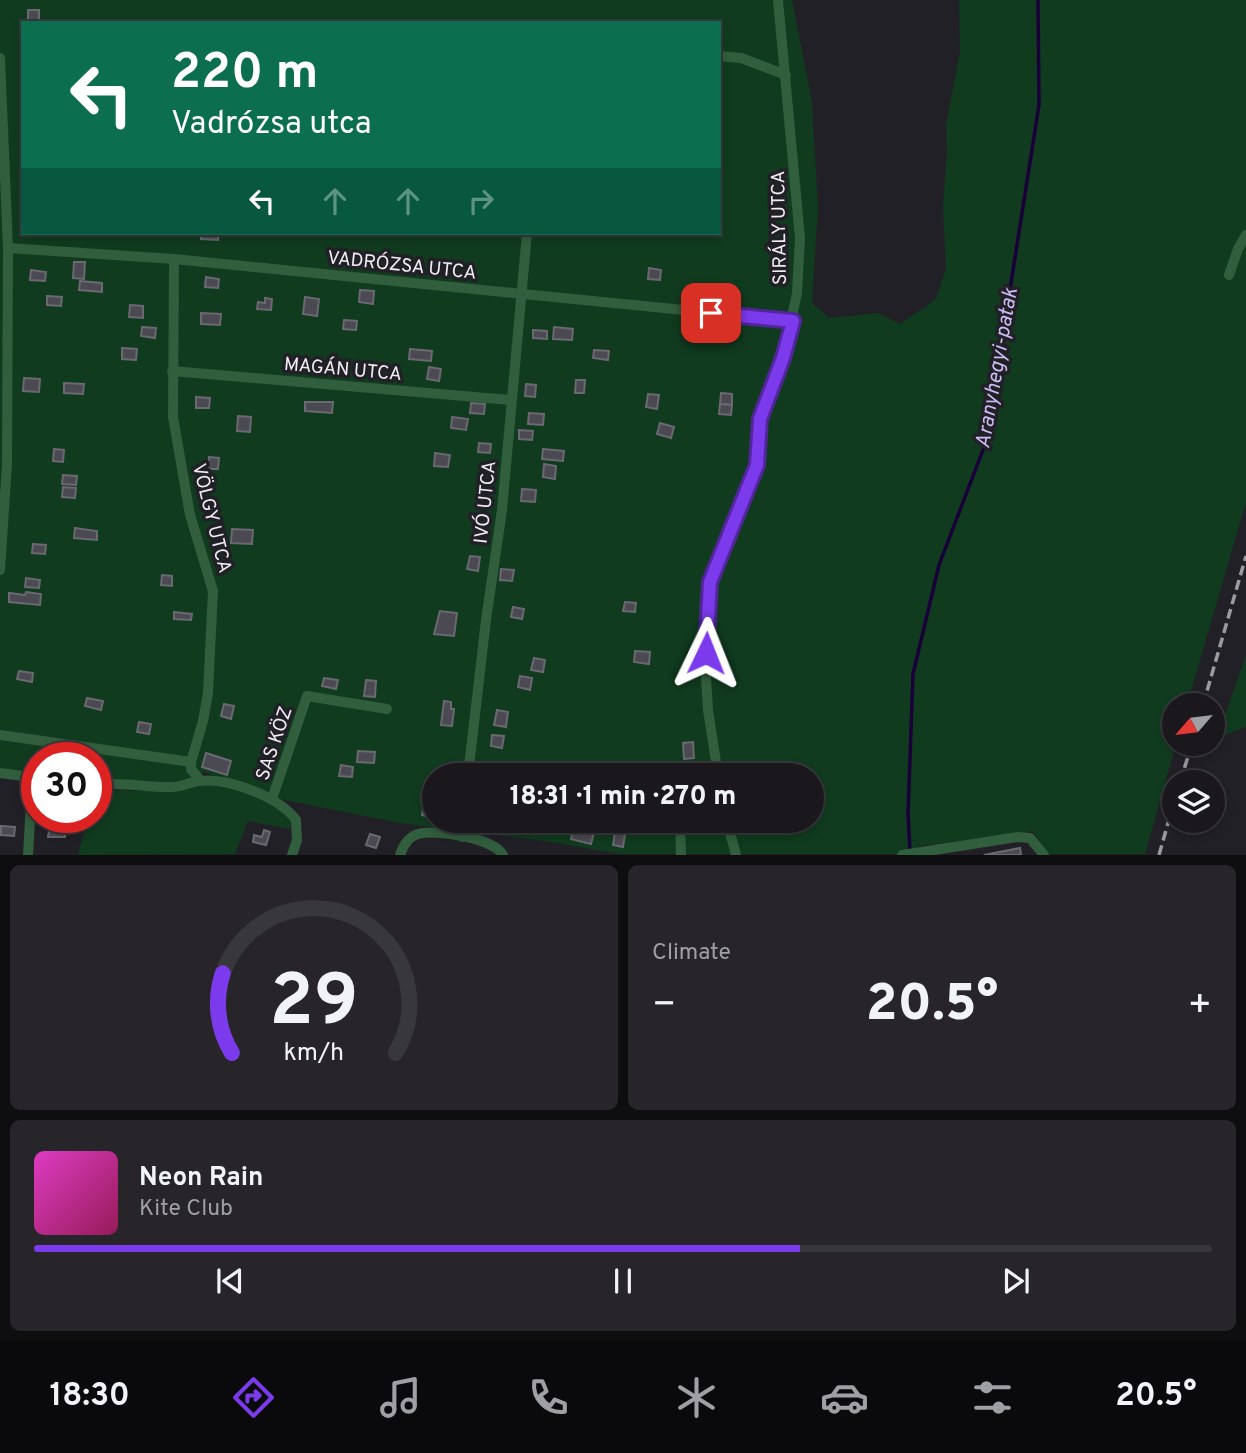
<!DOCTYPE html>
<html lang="en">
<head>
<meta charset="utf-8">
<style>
  :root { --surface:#1a181d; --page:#27252a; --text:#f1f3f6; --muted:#9fa0a4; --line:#38373b; --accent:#7c3aed }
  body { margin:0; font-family:Overpass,sans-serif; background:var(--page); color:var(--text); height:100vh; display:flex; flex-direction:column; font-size:26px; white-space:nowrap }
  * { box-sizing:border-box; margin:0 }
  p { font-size:23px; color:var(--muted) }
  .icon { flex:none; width:38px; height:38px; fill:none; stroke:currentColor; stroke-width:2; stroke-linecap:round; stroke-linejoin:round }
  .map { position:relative; height:855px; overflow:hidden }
  .panel { display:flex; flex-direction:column; gap:10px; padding:10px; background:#0e0d10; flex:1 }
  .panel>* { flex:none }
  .guide { position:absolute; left:21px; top:21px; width:700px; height:214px; border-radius:0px; box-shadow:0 4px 10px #0003,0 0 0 2px var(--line); background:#0b6e4f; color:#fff; overflow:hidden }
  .needle { width:46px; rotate:242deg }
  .controls { position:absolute; left:1162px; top:693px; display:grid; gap:14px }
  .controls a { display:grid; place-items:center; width:63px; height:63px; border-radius:50%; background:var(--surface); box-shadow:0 4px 10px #0003,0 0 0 2px var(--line); font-size:35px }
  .speed { position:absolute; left:21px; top:742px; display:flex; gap:14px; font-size:35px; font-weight:700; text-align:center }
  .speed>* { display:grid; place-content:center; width:91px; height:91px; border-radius:50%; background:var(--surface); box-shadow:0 4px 10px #0003,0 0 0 2px var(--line); line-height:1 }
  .speed .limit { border:10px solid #d22; background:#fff; color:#111 }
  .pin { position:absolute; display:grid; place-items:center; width:60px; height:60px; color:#fff; margin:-30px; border-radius:14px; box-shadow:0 4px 10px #0006 }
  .me { position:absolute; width:77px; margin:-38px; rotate:2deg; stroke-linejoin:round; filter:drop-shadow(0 0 5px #0008) }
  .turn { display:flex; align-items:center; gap:24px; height:147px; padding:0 35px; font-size:32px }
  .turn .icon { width:91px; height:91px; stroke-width:2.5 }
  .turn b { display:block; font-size:49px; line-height:60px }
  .lanes { display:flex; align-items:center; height:66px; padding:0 35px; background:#0003; justify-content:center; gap:35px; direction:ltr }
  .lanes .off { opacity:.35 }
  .big { font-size:52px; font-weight:800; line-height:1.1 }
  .panel .card { flex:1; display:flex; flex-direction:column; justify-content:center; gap:10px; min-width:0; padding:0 24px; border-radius:10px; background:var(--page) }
  .panel .dial { align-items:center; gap:0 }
  .dial svg { height:182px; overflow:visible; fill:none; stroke:var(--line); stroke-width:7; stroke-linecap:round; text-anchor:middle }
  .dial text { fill:var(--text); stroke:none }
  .song { display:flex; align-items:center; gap:21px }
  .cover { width:84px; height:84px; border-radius:10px; background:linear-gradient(135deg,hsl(310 70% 55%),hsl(330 70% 35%)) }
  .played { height:7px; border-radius:4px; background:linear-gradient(90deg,var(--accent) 65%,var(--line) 65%) }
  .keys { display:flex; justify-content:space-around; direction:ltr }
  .heat { display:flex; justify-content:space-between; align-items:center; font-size:38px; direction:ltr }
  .panel .tiles { flex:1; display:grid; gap:10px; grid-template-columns:1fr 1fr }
  .card:last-child { grid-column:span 2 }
  .trip { position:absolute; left:422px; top:763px; width:402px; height:70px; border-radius:35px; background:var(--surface); box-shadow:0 4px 10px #0003,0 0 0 2px var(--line); font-weight:800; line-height:70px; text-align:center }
  .menu { display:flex; height:112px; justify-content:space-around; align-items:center; background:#0a0a0c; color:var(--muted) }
  .menu .icon { width:49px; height:49px }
  .menu .current { color:var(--accent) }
  .menu b { font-size:32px; color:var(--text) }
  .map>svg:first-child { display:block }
  .green { fill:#103b1f; fill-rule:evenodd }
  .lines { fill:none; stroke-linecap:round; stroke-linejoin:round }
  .stream { stroke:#1a0039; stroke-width:3.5 }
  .building { fill:#4b4951; stroke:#6a6870; stroke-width:2 }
  .street { stroke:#315e3d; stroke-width:10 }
  .rail { stroke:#9c9a9f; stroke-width:3.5; stroke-dasharray:10 5; stroke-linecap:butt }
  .route-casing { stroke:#51269a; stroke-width:18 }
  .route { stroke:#7c3aed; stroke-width:12 }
  .labels { text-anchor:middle; stroke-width:7; stroke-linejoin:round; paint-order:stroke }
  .street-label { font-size:19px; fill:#f0eef3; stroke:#222027 }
  .water-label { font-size:21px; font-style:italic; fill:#cdbcf5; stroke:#222027 }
</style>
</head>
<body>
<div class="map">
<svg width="1246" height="855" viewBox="0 0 1246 855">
  <rect width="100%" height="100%" fill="#222027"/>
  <!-- green -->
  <g class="green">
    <path d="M0,0H792L812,102L818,207L812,303L829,318L878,313L900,324L936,299L946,268L943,205L947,150L946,124L960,52L959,0H1246V502L1187,705H1174L1176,744L1145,854H1049L1033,831L919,846L916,854H620L545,841L400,823L279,799L204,772L184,782L133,784L96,780V758H37V774L0,770ZM23,23H719V233H23ZM434,775H812V821H434Z"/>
    <path d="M1246,655V727L1217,738Z"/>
    <path d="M211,784C246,790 266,794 291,821L290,829L248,821L235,854L78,855L88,817H96V792L99,790L171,791Z"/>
  </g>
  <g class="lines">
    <!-- stream -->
    <path class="stream" d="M910,852L908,814L913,674L939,565L986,442L1039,105L1038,0"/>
  </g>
  <!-- building -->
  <g class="building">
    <path d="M28,10H39V22L28,21Z"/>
    <path d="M201,233H219L218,240L201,239Z"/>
    <path d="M74,262H85L84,279L73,278Z"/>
    <path d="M649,268L661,270L660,280L648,279Z"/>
    <path d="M31,270L46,272L45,281L30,280Z"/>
    <path d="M206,277L219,279L218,288L205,287Z"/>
    <path d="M80,281L102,283V292L79,290Z"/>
    <path d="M360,290L374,291L373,304L359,302Z"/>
    <path d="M47,296L62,297L61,306L47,305Z"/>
    <path d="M305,297L319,299L317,316L303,314Z"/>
    <path d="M265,298L272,299L271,310L257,309L258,302L265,303Z"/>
    <path d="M130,305L143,306V318L129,317Z"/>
    <path d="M201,313L221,314L220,325L201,324Z"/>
    <path d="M344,320L357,321L356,330L343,329Z"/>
    <path d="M142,327L156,328L155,338L141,336Z"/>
    <path d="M554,327L573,329L572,340L553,339Z"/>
    <path d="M533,330L547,331V339L533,338Z"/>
    <path d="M122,348L137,349L136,360L122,359Z"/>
    <path d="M410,349L432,351L431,361L409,359Z"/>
    <path d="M594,350L609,351L608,360L593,358Z"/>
    <path d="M429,367L441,369L439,381L427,379Z"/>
    <path d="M24,378L40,379L39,392L23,391Z"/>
    <path d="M576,380H585L584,393H575Z"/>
    <path d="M64,383L84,384L83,394L64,393Z"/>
    <path d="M526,384L536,385L535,397L525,396Z"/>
    <path d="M721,393L732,394V405L720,404Z"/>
    <path d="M648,394L659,395L657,409L646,407Z"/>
    <path d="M196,397L210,398L209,408H196Z"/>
    <path d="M305,402H333L332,413L305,411Z"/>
    <path d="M471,403L485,404L484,414L470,413Z"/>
    <path d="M720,404L732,405L731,415L719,414Z"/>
    <path d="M529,413L544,414L543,425L528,424Z"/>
    <path d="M238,416L251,417L250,432L237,431Z"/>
    <path d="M452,417L468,419L466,430L451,428Z"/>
    <path d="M660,423L674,427L671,438L657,434Z"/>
    <path d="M519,430L533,431L532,440L519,439Z"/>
    <path d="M479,443L491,444L490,453L478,452Z"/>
    <path d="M54,449L64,450L63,462L53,461Z"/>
    <path d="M543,449L564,451L563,461L542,459Z"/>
    <path d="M435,453L450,455L448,467L434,466Z"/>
    <path d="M209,457L219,458L218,469H208Z"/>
    <path d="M544,464L556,466L555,479L543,477Z"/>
    <path d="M63,475L77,476L76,485L62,484Z"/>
    <path d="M63,487L76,488L75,498L62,497Z"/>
    <path d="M522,489L536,490L535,502L521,501Z"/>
    <path d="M476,493L491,494L490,504L476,503Z"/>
    <path d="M75,528L97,531V540L74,538Z"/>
    <path d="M232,529L253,530L252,544L231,543Z"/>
    <path d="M33,544L46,545L45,554L32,553Z"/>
    <path d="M470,556L480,557L478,571L467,569Z"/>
    <path d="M501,569L514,570L512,581L500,580Z"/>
    <path d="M162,575L172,576V586L161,585Z"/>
    <path d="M26,578L40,580L39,588L25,587Z"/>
    <path d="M26,592L41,594L40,605L9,602V593L25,595Z"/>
    <path d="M625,602L636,603L635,612L623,611Z"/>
    <path d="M513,607L524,609L522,619L511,617Z"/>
    <path d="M440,611L457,613L454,636L434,634Z"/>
    <path d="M174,612L192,614L191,620L174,619Z"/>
    <path d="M635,651L650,652L649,664L634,662Z"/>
    <path d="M534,658L545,660L543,672L531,670Z"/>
    <path d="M19,671L33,673L32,682L17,679Z"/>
    <path d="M520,676L532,678L530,690L518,687Z"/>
    <path d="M324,678L338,680L336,689L322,686Z"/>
    <path d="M366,680L376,681L375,697L364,696Z"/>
    <path d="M87,698L103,701L101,710L85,706Z"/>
    <path d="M444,701L451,702V709H454L452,726L441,725Z"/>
    <path d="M224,704L234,706L231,719L221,716Z"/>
    <path d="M497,710L508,712L506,727L494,725Z"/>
    <path d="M139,722L151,724L149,734L137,732Z"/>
    <path d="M492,735L504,736L502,748L491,746Z"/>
    <path d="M693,742L694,758L684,759L683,743Z"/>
    <path d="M358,751L375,752L374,763L357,762Z"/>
    <path d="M206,753L231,761L227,775L202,767Z"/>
    <path d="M494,763L508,765L507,774L493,772Z"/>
    <path d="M341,765L353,767L352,777L339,776Z"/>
    <path d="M424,804L434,807V818L422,815Z"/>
    <path d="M56,823L66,824L65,837H48L50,825H56Z"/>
    <path d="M1,826L15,827L14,836L1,835Z"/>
    <path d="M616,826L626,828L623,847L613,845Z"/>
    <path d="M574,827L594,832L591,844L571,839Z"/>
    <path d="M264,830L270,832L266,845L253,842L254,835L262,837Z"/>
    <path d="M370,834L380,837L376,848L366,845Z"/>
    <path d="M1020,848L1021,855H984Z"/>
  </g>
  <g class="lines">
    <!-- street -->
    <g class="street">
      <path d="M719,56L741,58L786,75"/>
      <path d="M0,58L8,248L7,464L0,570"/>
      <path d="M8,248L174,259L793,321"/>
      <path d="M174,259L173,417L190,515L213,591L208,693L203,721L191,762V769L200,780"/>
      <path d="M1229,275L1238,249L1246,235"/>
      <path d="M172,371L511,400"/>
      <path d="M0,735L191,762"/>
      <path d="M0,773L23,776L32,785L28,855"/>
      <path d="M468,775L486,620L502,510L527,233"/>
      <path d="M718,775L708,710L706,678V629L710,582L757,465L760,419L783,358L797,293L800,238L778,0"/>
      <path d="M96,785C121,781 148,788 172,787C181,787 190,782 199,781C228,777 279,797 296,820L297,840L292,855"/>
      <path d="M272,799L307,696L387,709"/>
      <path d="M680,821L681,855"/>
      <path d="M727,821L736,855"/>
      <path d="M462,837L464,821"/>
      <path d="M400,855C403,846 408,837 418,834C436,829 494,838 503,855"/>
      <path d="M902,855L1018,837L1030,838L1044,855"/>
    </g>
    <!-- rail -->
    <g class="rail">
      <path d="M1203,705L1246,556"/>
      <path d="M1180,782L1192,744"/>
      <path d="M1159,855L1174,802"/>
    </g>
  </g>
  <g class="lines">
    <defs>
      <path id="route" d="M706,653L710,582L757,465L760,419L783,358L793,321L711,313"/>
    </defs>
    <!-- route casing -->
    <use href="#route" class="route-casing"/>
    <!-- route -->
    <use href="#route" class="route"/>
  </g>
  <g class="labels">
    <!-- street labels -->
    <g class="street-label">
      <text transform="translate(778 228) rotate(-91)" y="7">SIRÁLY UTCA</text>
      <text transform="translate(402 264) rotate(6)" y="7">VADRÓZSA UTCA</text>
      <text transform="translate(343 368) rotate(5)" y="7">MAGÁN UTCA</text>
      <text transform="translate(484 502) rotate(-84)" y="7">IVÓ UTCA</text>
      <text transform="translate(213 518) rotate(76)" y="7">VÖLGY UTCA</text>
      <text transform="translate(273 743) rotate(-71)" y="7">SAS KÖZ</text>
    </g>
    <!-- water labels -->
    <g class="water-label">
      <text transform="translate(996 368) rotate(-80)" y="7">Aranyhegyi-patak</text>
    </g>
  </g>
</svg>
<div class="controls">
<a><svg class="needle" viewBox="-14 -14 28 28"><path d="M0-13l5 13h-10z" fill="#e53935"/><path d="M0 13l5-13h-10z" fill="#9fa0a4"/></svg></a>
<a><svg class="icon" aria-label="layers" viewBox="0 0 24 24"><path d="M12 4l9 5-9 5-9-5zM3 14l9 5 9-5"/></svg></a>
</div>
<div class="speed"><div class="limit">30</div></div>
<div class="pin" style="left:711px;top:313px;background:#d93025"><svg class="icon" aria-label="arrive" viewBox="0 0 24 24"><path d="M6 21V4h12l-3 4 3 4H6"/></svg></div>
<svg class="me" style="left:706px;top:653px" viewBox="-20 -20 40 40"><path d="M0-17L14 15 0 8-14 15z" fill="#7c3aed" stroke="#fff" stroke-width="4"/></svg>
<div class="trip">18:31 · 1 min · 270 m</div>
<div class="guide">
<div class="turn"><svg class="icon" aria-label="left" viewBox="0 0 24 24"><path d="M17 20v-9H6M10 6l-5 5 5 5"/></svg><div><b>220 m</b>Vadrózsa utca</div></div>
<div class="lanes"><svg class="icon" aria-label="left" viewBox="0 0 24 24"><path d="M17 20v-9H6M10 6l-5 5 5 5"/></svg><svg class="icon off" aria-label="ahead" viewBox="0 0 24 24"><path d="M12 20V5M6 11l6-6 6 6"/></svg><svg class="icon off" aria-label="ahead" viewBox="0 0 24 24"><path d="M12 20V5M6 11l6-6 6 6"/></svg><svg class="icon off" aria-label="right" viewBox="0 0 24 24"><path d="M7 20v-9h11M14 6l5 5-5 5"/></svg></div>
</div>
</div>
<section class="panel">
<div class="tiles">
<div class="card dial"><svg viewBox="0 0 100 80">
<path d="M14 69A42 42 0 1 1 86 69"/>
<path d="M14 69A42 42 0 0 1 10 34" stroke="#7c3aed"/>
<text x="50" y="56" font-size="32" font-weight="700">29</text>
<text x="50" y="72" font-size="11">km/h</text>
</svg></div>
<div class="card"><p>Climate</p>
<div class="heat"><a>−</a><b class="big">20.5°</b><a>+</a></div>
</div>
<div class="card">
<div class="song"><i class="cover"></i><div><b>Neon Rain</b><p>Kite Club</p></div></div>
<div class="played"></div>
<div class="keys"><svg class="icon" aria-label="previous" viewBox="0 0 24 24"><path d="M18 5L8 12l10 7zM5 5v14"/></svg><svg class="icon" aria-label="pause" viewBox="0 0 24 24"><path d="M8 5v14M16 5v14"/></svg><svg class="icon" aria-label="next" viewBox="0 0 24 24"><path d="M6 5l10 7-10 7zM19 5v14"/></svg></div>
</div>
</div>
</section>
<nav class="menu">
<b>18:30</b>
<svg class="icon current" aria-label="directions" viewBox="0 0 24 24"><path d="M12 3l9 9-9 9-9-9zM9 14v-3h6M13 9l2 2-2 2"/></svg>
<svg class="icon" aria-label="music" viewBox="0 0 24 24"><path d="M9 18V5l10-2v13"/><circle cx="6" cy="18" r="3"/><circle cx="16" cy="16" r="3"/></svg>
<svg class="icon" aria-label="phone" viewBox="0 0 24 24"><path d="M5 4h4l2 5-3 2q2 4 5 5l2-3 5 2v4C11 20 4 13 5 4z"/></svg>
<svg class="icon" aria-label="climate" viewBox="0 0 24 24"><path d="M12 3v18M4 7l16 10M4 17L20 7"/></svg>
<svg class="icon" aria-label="car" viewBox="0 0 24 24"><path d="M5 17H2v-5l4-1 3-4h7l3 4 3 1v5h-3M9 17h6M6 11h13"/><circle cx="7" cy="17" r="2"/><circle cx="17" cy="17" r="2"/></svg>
<svg class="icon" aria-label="filters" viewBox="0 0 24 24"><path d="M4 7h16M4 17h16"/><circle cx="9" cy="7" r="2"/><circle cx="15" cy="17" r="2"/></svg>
<b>20.5°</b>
</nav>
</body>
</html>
